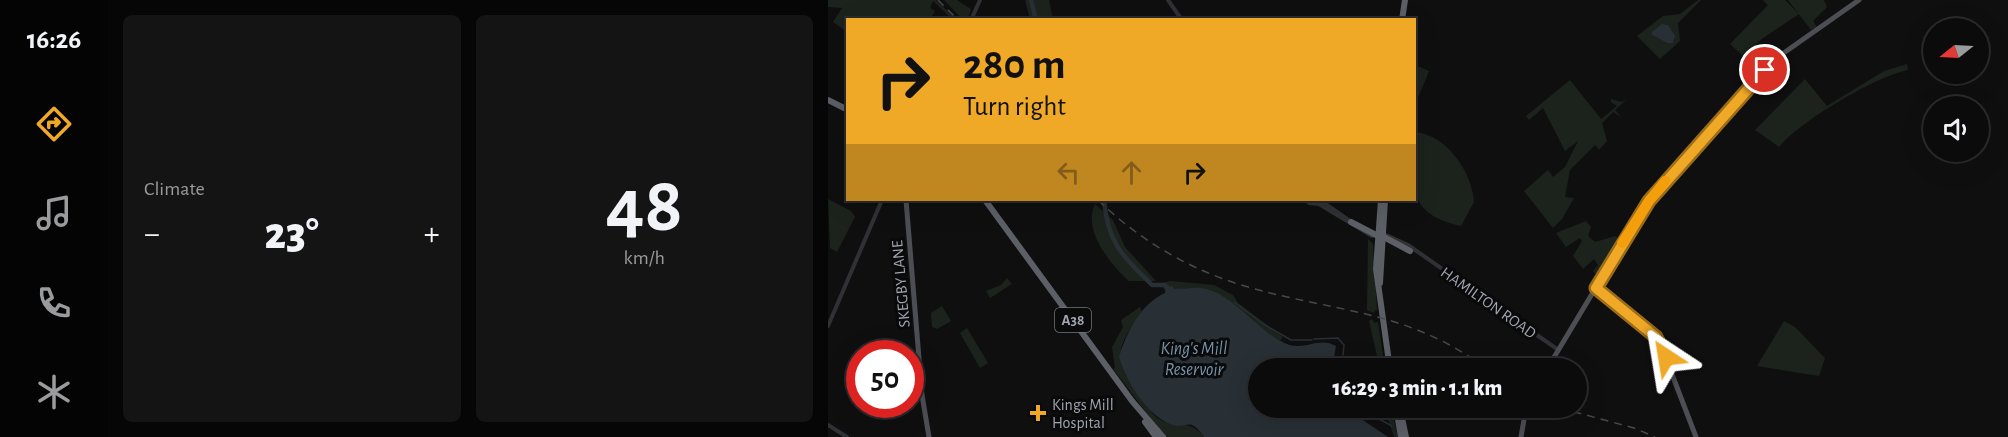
<!DOCTYPE html>
<html lang="en">
<head>
<meta charset="utf-8">
<style>
  :root { --surface:#0b0b0c; --page:#141415; --text:#f1f3f6; --muted:#9a9b9d; --line:#2b2b2d; --accent:#f0a827 }
  body { margin:0; font-family:"Alegreya Sans",sans-serif; background:var(--page); color:var(--text); height:100vh; display:flex; flex-direction:column; font-size:22px; white-space:nowrap }
  * { box-sizing:border-box; margin:0 }
  p { font-size:20px; color:var(--muted) }
  .icon { flex:none; width:33px; height:33px; fill:none; stroke:currentColor; stroke-width:2; stroke-linecap:round; stroke-linejoin:round }
  .map { position:relative; flex:1; overflow:hidden }
  .panel { display:flex; flex-direction:column; gap:15px; padding:15px; background:#060607; width:720px }
  .panel>* { flex:none }
  .banner { position:absolute; left:18px; top:18px; width:570px; height:183px; border-radius:0px; box-shadow:0 6px 24px #0002,0 0 0 2px var(--line); background:#f0a827; color:#111; overflow:hidden }
  .needle { width:39px; rotate:252deg }
  .tools { position:absolute; left:1095px; top:18px; display:grid; gap:12px }
  .tools a { display:grid; place-items:center; width:66px; height:66px; border-radius:50%; background:var(--surface); box-shadow:0 6px 24px #0002,0 0 0 2px var(--line); font-size:30px }
  .speed { position:absolute; left:18px; top:340px; display:flex; gap:12px; font-size:30px; font-weight:700; text-align:center }
  .speed>* { display:grid; place-content:center; width:78px; height:78px; border-radius:50%; background:var(--surface); box-shadow:0 6px 24px #0002,0 0 0 2px var(--line); line-height:1 }
  .speed .limit { border:9px solid #d22; background:#fff; color:#111 }
  .pin { position:absolute; display:grid; place-items:center; width:51px; height:51px; color:#fff; margin:-26px; border:3px solid #fff; border-radius:50%; box-shadow:0 2px 6px #0007 }
  .me { position:absolute; width:66px; margin:-33px; rotate:327deg; stroke-linejoin:round; filter:drop-shadow(0 0 4px #0008) }
  .turn { display:flex; align-items:center; gap:21px; height:126px; padding:0 18px; font-size:27px }
  .turn .icon { width:78px; height:78px; stroke-width:2.5 }
  .turn b { display:block; font-size:42px; line-height:51px }
  .lanes { display:flex; align-items:center; height:57px; padding:0 18px; background:#0003; justify-content:center; gap:30px; direction:ltr }
  .lanes .off { opacity:.35 }
  .big { font-size:45px; font-weight:800; line-height:1.1 }
  .panel .widget { flex:1; display:flex; flex-direction:column; justify-content:center; gap:9px; min-width:0; padding:0 21px; border-radius:9px; background:var(--page) }
  .panel .dial { align-items:center; gap:0 }
  .dial b { font-size:78px; line-height:1 }
  .heat { display:flex; justify-content:space-between; align-items:center; font-size:33px; direction:ltr }
  .panel .tiles { flex:1; display:grid; gap:15px; grid-template-columns:repeat(2,1fr) }
  .trip { position:absolute; left:420px; top:358px; width:339px; height:60px; border-radius:30px; background:var(--surface); box-shadow:0 6px 24px #0002,0 0 0 2px var(--line); font-weight:800; line-height:60px; text-align:center }
  main { display:flex; flex:1; min-height:0 }
  .tabs { display:flex; flex-direction:column; width:108px; justify-content:space-around; align-items:center; background:#040405; color:var(--muted) }
  .tabs .icon { width:42px; height:42px }
  .tabs .active { color:var(--accent) }
  .tabs b { font-size:27px; color:var(--text) }
  .map>svg:first-child { display:block }
  .green { fill:#1b231c; fill-rule:evenodd }
  .water { fill:#282f35 }
  .lines { fill:none; stroke-linecap:round; stroke-linejoin:round }
  .stream { stroke:#282f35; stroke-width:1.5 }
  .river { stroke:#282f35; stroke-width:4.5 }
  .minor { stroke:#303135; stroke-width:4 }
  .major { stroke:#4c4e54; stroke-width:5 }
  .highway { stroke:#5c5f66; stroke-width:6 }
  .rail { stroke:#47494e; stroke-width:1.5; stroke-dasharray:8 6; stroke-linecap:butt }
  .route-casing { stroke:#9c6d19; stroke-width:15 }
  .route { stroke:#f0a827; stroke-width:10 }
  .slow { stroke:#f59e0b; stroke-width:10 }
  .poi-dot { fill:#f0a827; stroke:#0a0a0b; stroke-width:2 }
  .labels { text-anchor:middle; stroke-width:6; stroke-linejoin:round; paint-order:stroke }
  .shield { fill:#0a0a0b; stroke:#73767f; stroke-width:1.5 }
  .shield-label { font-size:15px; font-weight:bold; fill:#a0a5b1 }
  .street-label { font-size:16px; fill:#a0a5b1; stroke:#0a0a0b }
  .poi-label { font-size:16px; fill:#a0a5b1; stroke:#0a0a0b; text-anchor:start }
  .water-label { font-size:18px; font-style:italic; fill:#7694ad; stroke:#0a0a0b }
</style>
</head>
<body>
<main>
<nav class="tabs">
<b>16:26</b>
<svg class="icon active" aria-label="directions" viewBox="0 0 24 24"><path d="M12 3l9 9-9 9-9-9zM9 14v-3h6M13 9l2 2-2 2"/></svg>
<svg class="icon" aria-label="music" viewBox="0 0 24 24"><path d="M9 18V5l10-2v13"/><circle cx="6" cy="18" r="3"/><circle cx="16" cy="16" r="3"/></svg>
<svg class="icon" aria-label="phone" viewBox="0 0 24 24"><path d="M5 4h4l2 5-3 2q2 4 5 5l2-3 5 2v4C11 20 4 13 5 4z"/></svg>
<svg class="icon" aria-label="climate" viewBox="0 0 24 24"><path d="M12 3v18M4 7l16 10M4 17L20 7"/></svg>
</nav>
<section class="panel">
<div class="tiles">
<div class="widget"><p>Climate</p>
<div class="heat"><a>−</a><b class="big">23°</b><a>+</a></div>
</div>
<div class="widget dial"><b>48</b><p>km/h</p></div>
</div>
</section>
<div class="map">
<svg width="1180" height="437" viewBox="0 0 1180 437">
  <rect width="100%" height="100%" fill="#0f0f10"/>
  <!-- green -->
  <g class="green">
    <path d="M0,0H108L128,19H124L105,1L102,8L107,11L102,19L20,20L19,32L5,22L14,8L0,7Z"/>
    <path d="M116,0H129L143,9L140,19H134Z"/>
    <path d="M197,0H221L225,19H202Z"/>
    <path d="M870,0H873L850,23L852,41L832,59L809,36L835,16L852,14ZM837,24L847,40L839,43L824,35Z"/>
    <path d="M935,0H957L971,14L935,38L915,56L902,44L940,5Z"/>
    <path d="M960,0H996L999,7L985,21L989,27L983,30Z"/>
    <path d="M1079,64L1080,70C1046,77 973,121 951,147L927,130L977,79L999,106L1056,71Z"/>
    <path d="M587,65L601,71L587,105Z"/>
    <path d="M742,80L773,119L789,106L783,102V99L793,102L798,100L787,110L793,117L785,112L774,123L779,141L771,150L767,145L742,170L737,197L746,198L734,219L725,228L696,191L720,170L725,177L737,167L750,141L737,151L715,108L701,120L698,116Z"/>
    <path d="M587,132C619,135 644,172 646,202L633,226C574,213 586,181 587,132Z"/>
    <path d="M0,199L23,211L27,217L9,252L2,248Z"/>
    <path d="M267,204L285,220L297,247L328,281H301C283,265 254,230 267,204Z"/>
    <path d="M758,221L763,227L760,236L767,242L787,236L793,239L771,277L765,271L770,265L766,259L755,269L745,256L754,241L752,238L738,247L728,233Z"/>
    <path d="M540,239L545,244L549,311L547,310L546,313L539,310Z"/>
    <path d="M179,278L184,284L162,298L158,291L173,285Z"/>
    <path d="M343,281L386,285L405,295L410,303L455,337L452,341L372,288L336,290L334,283Z"/>
    <path d="M114,306L123,321L109,329L104,327L103,313Z"/>
    <path d="M312,307L314,312C288,347 284,358 310,394C316,401 323,414 331,419C349,429 361,418 376,437H337L285,369L287,368L284,347L295,327L293,320Z"/>
    <path d="M544,319L546,323L550,322L557,369H552L541,321Z"/>
    <path d="M956,321L967,327L997,358L991,376L929,366Z"/>
    <path d="M139,328L160,363L152,368L132,333Z"/>
    <path d="M556,408H563L570,437H566Z"/>
  </g>
  <!-- water -->
  <g class="water">
    <path d="M834,24L840,25L847,36L845,43H839L824,35V32Z"/>
    <path d="M344,286L346,289C355,289 365,287 374,288C407,294 428,331 459,344C476,351 492,336 508,346L504,369H430V408H517L560,437H376C361,416 361,429 345,425C320,417 298,382 291,357C298,334 312,304 337,293L338,287Z"/>
  </g>
  <g class="lines">
    <!-- stream -->
    <g class="stream">
      <path d="M406,302L437,325L463,340H484"/>
      <path d="M486,339L510,338L516,345L515,355"/>
      <path d="M512,364L514,358"/>
      <path d="M530,408L564,426"/>
    </g>
    <!-- river -->
    <g class="river">
      <path d="M203,0L208,20"/>
      <path d="M276,200C280,244 294,255 324,285H337L341,290"/>
    </g>
    <!-- minor -->
    <g class="minor">
      <path d="M340,0L354,20"/>
      <path d="M143,20L152,0"/>
      <path d="M472,200L482,202"/>
      <path d="M492,200L523,222"/>
      <path d="M481,203L491,204L544,236"/>
      <path d="M558,235L580,245L729,349"/>
      <path d="M0,326L54,200"/>
      <path d="M0,425L19,437"/>
    </g>
    <!-- major -->
    <g class="major">
      <path d="M78,200L94,395L101,437"/>
      <path d="M767,288L832,343L868,437"/>
      <path d="M719,369L815,209L831,188L950,57L1031,0"/>
      <path d="M693,437L698,408"/>
    </g>
    <!-- highway -->
    <g class="highway">
      <path d="M574,20L577,0"/>
      <path d="M0,100L20,110"/>
      <path d="M157,200L304,401L335,437"/>
      <path d="M553,200L548,269L562,369"/>
      <path d="M523,222L550,236"/>
      <path d="M554,236L582,251"/>
      <path d="M552,283L557,200"/>
      <path d="M568,408L573,437"/>
      <path d="M572,408L578,437"/>
      <path d="M317,422L328,437"/>
    </g>
    <!-- rail -->
    <g class="rail">
      <path d="M110,0L130,20"/>
      <path d="M270,200C309,238 357,267 410,284C503,313 576,307 659,369"/>
      <path d="M732,408L806,428L827,437"/>
    </g>
  </g>
  <g class="lines">
    <defs>
      <path id="route" d="M838,357L828,337L768,288L821,201L937,70"/>
    </defs>
    <!-- route casing -->
    <use href="#route" class="route-casing"/>
    <!-- route -->
    <use href="#route" class="route"/>
    <!-- slow -->
    <path class="slow" d="M794,243L821,201L837,181"/>
  </g>
  <!-- markers -->
  <path class="poi-dot" d="M207 404h6v6h6v6h-6v6h-6v-6h-6v-6h6z"/>
  <g class="labels">
    <!-- shield labels -->
    <rect class="shield" x="227" y="308" width="36" height="24" rx="4.5"/>
    <g class="shield-label">
      <text x="245" y="325">A38</text>
    </g>
    <!-- street labels -->
    <g class="street-label">
      <text transform="translate(72 284) rotate(-95)" y="6">SKEGBY LANE</text>
      <text transform="translate(661 302) rotate(35)" y="6">HAMILTON ROAD</text>
    </g>
    <!-- poi labels -->
    <g class="poi-label">
      <text x="224" y="410">Kings Mill<tspan x="224" dy="18">Hospital</tspan></text>
    </g>
    <!-- water labels -->
    <g class="water-label">
      <text x="366" y="354">King's Mill<tspan x="366" dy="21">Reservoir</tspan></text>
    </g>
  </g>
</svg>
<div class="tools">
<a><svg class="needle" viewBox="-14 -14 28 28"><path d="M0-13l5 13h-10z" fill="#e53935"/><path d="M0 13l5-13h-10z" fill="#9a9b9d"/></svg></a>
<a><svg class="icon" aria-label="sound" viewBox="0 0 24 24"><path d="M4 9h4l5-4v14l-5-4H4zM17 9q2 3 0 6"/></svg></a>
</div>
<div class="speed"><div class="limit">50</div></div>
<div class="pin" style="left:937px;top:70px;background:#d93025"><svg class="icon" aria-label="arrive" viewBox="0 0 24 24"><path d="M6 21V4h12l-3 4 3 4H6"/></svg></div>
<svg class="me" style="left:838px;top:357px" viewBox="-20 -20 40 40"><path d="M0-17L14 15 0 8-14 15z" fill="#f0a827" stroke="#fff" stroke-width="4"/></svg>
<div class="trip">16:29 · 3 min · 1.1 km</div>
<div class="banner">
<div class="turn"><svg class="icon" aria-label="right" viewBox="0 0 24 24"><path d="M7 20v-9h11M14 6l5 5-5 5"/></svg><div><b>280 m</b>Turn right</div></div>
<div class="lanes"><svg class="icon off" aria-label="left" viewBox="0 0 24 24"><path d="M17 20v-9H6M10 6l-5 5 5 5"/></svg><svg class="icon off" aria-label="ahead" viewBox="0 0 24 24"><path d="M12 20V5M6 11l6-6 6 6"/></svg><svg class="icon" aria-label="right" viewBox="0 0 24 24"><path d="M7 20v-9h11M14 6l5 5-5 5"/></svg></div>
</div>
</div>
</main>
</body>
</html>
